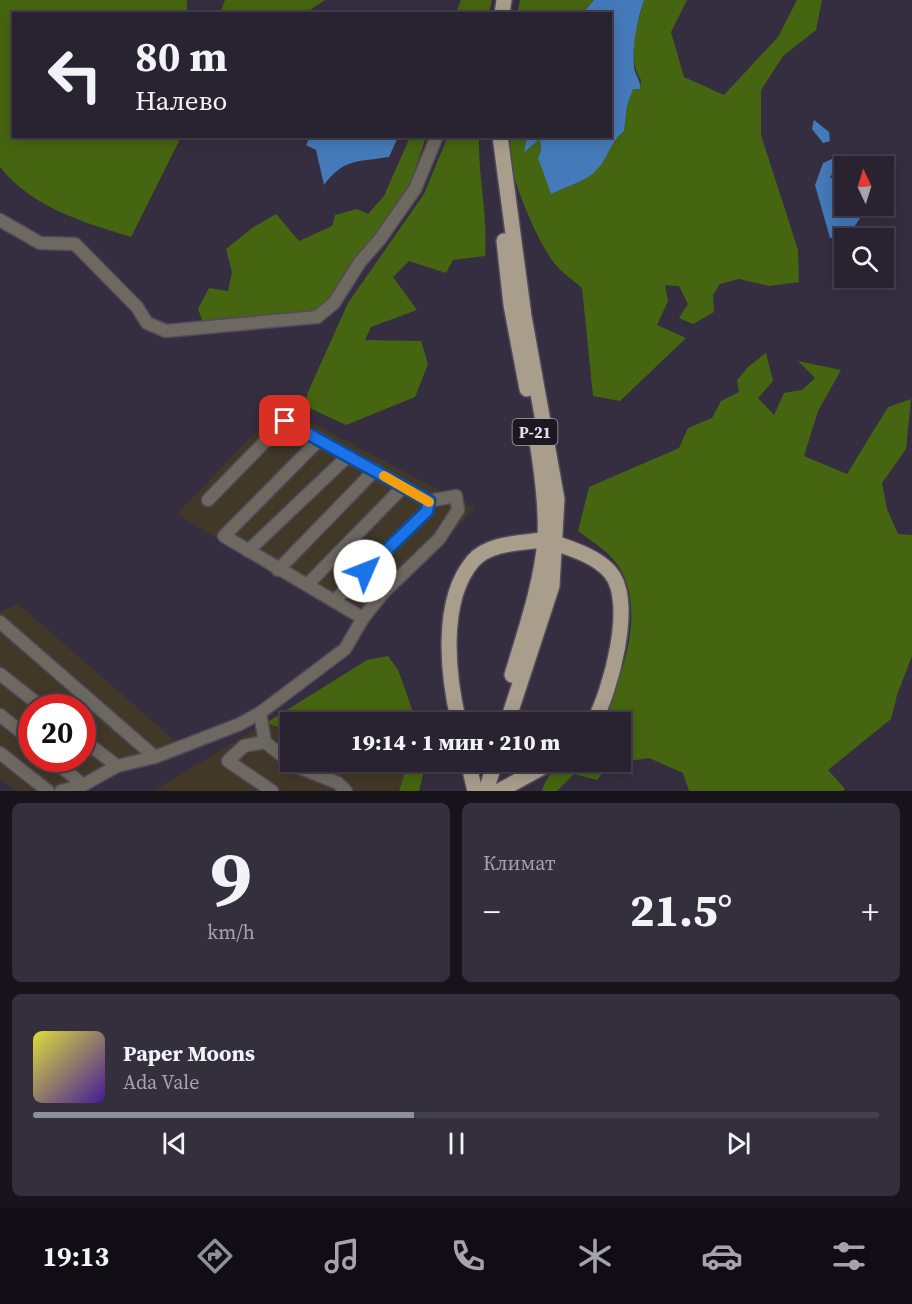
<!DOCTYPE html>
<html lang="ru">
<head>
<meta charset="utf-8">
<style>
  :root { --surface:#282231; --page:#342f3d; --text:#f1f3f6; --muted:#a5a4ab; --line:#443f4d; --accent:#8c9099 }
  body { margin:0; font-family:"Source Serif 4",serif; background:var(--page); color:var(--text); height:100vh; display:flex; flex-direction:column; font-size:22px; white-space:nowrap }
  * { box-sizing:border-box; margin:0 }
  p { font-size:20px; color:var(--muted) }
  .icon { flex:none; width:33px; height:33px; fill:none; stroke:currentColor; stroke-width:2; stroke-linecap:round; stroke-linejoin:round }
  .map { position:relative; height:791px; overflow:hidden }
  .side { display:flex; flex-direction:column; gap:12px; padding:12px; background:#16131b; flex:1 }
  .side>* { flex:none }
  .hud { position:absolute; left:12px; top:12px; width:600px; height:126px; border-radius:0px; box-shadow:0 3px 15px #0003,0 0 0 2px var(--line); background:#282231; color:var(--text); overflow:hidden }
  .needle { width:39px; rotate:356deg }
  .tools { position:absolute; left:834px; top:156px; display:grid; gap:12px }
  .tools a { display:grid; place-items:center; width:60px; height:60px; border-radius:0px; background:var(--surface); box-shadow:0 3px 15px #0003,0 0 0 2px var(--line); font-size:30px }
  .speed { position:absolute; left:18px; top:694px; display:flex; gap:12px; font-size:30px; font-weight:700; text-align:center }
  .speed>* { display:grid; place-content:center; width:78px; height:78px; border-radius:50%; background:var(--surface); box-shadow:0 3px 15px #0003,0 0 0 2px var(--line); line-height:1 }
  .speed .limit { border:9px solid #d22; background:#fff; color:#111 }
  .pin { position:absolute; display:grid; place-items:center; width:51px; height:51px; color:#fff; margin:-26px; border-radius:12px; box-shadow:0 3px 9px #0006 }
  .me { position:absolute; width:66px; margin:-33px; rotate:46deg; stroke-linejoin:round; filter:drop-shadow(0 0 4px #0008) }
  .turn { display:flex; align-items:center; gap:21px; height:126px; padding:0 24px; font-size:27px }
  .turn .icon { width:78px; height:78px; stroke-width:2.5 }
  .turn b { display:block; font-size:42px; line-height:51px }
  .big { font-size:45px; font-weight:800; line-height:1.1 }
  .side .tile { flex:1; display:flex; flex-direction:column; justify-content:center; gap:9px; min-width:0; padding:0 21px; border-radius:9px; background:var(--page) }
  .side .dial { align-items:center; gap:0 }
  .dial b { font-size:78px; line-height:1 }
  .song { display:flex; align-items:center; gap:18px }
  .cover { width:72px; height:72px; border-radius:9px; background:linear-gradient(135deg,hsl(60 70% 55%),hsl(260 70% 35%)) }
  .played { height:6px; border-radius:3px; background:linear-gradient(90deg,var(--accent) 45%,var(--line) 45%) }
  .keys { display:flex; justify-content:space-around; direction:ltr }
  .heat { display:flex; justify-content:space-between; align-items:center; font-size:33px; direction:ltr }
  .side .tiles { flex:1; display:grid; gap:12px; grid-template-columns:1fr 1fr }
  .tile:last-child { grid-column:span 2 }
  .trip { position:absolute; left:280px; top:712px; width:351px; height:60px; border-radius:0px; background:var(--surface); box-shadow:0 3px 15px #0003,0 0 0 2px var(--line); font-weight:800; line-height:60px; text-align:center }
  .dock { display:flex; height:96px; justify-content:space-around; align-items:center; background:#100e14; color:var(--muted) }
  .dock .icon { width:42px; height:42px }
  .dock .on { color:var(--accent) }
  .dock b { font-size:27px; color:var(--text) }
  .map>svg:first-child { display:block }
  .industrial { fill:#423828; fill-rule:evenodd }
  .forest { fill:#466510 }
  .water { fill:#457aba }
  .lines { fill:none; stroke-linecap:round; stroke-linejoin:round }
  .minor-casing { stroke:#514a5c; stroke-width:15 }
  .major-casing { stroke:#514a5c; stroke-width:18 }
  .minor { stroke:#6e6960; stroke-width:12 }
  .major { stroke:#a99e8c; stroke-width:15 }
  .route-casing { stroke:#114b97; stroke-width:15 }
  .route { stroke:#1a73e8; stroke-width:10 }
  .slow { stroke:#f59e0b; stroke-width:10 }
  .labels { text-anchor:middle; stroke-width:6; stroke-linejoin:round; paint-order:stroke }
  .shield { fill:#1b1821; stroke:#a8a4af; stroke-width:1.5 }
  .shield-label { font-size:16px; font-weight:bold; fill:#e4e0ec }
</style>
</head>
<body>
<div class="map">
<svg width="912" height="791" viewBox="0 0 912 791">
  <rect width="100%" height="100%" fill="#352e41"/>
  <!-- industrial -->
  <g class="industrial">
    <path d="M280,406L475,509L360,626L177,514Z"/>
    <path d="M18,604L179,744L81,791H16L0,778V612ZM32,708H82V759H32Z"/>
    <path d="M266,723L291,731V762H378L405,772L399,791H153Z"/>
  </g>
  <!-- forest -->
  <g class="forest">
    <path d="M0,0H187V13L14,14V136L181,137L131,237C83,222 33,208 0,167Z"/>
    <path d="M225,0H325L306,13H220Z"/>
    <path d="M461,0H492L489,13H456Z"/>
    <path d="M520,0H594L583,13L517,14Z"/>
    <path d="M644,0H687L671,32L684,77L724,95L778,37L797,0H822L816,30L783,56L761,90V135L798,250L799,282L769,286L739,279L720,284L713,295L714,312L693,324L679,318L688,304L679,286L665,285L668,301L657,325L686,338L620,401L593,396L582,288C573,280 561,272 554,263C533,234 508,171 506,137H527L525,152L540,137C543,166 534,170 561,189C608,176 595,153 624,131L627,106L633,88L640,89L641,80C626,58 637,25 644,0Z"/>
    <path d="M448,136L479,137C478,177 488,216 485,256L453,260L446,273L409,261L393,277L417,310L371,327L365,340L421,341L428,364L415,397L346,425L305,406L308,392L348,303L424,194Z"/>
    <path d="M410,137H426L409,188L329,301L315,312L203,322L198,309L209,288L228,291L232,272L226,249L252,228L276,214L299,241L332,226L335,215L357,209L368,214L384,196Z"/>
    <path d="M766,353L773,381L758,398L774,415L784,393L802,390L815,378L798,361L841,370L818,411L804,456L847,474L888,407L911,399L906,449L882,483L887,509L898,534L912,535V656L897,695L891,719L828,770L845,789L843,791H689L683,773L649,758L609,764L597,780L574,774L557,791H542C555,751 585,762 621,762V723H599C621,682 645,618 622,572C613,554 594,543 578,531L589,487L679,448L688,428L712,418L721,401L739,392L737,380L748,367Z"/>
    <path d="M388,656L398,670L417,723H291V731L266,723L367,660Z"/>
    <path d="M378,762H426L419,791H399L405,772Z"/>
  </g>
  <!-- water -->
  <g class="water">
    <path d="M594,0H644C637,21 632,45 634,67C635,76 641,79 640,89H633L627,106L624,131C611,141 609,154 600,166C586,183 569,185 551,194L538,158L541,151L540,138L524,153L527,137L610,136V14L583,13Z"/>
    <path d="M814,120L829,132L830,141L823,143L812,129Z"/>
    <path d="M310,137V136L398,137L389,157C358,162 344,158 324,185L316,150L306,145Z"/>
    <path d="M834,158L837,165L830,178L844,177V206H865C858,226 851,234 830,238L815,185L823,163Z"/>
  </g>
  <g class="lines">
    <defs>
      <g id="minor">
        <path d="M0,220L40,243L75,244L137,307L147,323L166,331L317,317L334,303L360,262L380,239L415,189L437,136"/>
        <path d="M208,500L285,421L429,501"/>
        <path d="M248,551L348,456"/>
        <path d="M278,570L375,470"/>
        <path d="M307,585L403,487"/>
        <path d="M334,601L363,618"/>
        <path d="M0,622L155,757"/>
        <path d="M0,674L43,708"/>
        <path d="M260,713L265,742L295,766L338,783L346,791"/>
        <path d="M0,715L32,741"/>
        <path d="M82,739L117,766"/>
        <path d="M265,742L244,746L228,761L272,791"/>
        <path d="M0,753L48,791"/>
        <path d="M52,759L83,785"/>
        <path d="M61,791L83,785L117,766L155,757L240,724L260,713L345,649L363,618L384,592L439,539L458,510L456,496L429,501L427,511L334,601L224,536L318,441"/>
      </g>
      <g id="major">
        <path d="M502,14L504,0"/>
        <path d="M500,136L524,316L557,499L552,586L507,723"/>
        <path d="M504,241L511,305L527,389"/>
        <path d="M558,544C575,550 597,557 610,572C636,601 610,693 593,723"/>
        <path d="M512,675C525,631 541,586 545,540C547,505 541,465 535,430"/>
        <path d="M459,723C448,677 439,601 473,561C488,543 521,543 542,540"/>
        <path d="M468,762L475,791"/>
        <path d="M486,791L495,762"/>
        <path d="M499,791L552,762"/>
      </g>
    </defs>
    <!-- minor casing -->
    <use href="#minor" class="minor-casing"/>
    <!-- major casing -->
    <use href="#major" class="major-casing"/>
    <!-- minor -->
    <use href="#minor" class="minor"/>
    <!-- major -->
    <use href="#major" class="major"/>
  </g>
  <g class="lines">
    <defs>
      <path id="route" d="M285,421L429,501L427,511L365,571"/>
    </defs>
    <!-- route casing -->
    <use href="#route" class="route-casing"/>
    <!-- route -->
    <use href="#route" class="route"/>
    <!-- slow -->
    <path class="slow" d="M384,476L429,502"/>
  </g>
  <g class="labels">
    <!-- shield labels -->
    <rect class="shield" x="512.5" y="419" width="45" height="26" rx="4.5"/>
    <g class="shield-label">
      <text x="535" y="438">Р-21</text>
    </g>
  </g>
</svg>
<div class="tools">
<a><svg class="needle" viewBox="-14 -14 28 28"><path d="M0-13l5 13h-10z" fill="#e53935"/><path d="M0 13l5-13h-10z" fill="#a5a4ab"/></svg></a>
<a><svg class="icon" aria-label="search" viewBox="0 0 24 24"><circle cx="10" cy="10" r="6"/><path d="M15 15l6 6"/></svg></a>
</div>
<div class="speed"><div class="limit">20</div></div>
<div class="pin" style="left:285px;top:421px;background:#d93025"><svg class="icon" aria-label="arrive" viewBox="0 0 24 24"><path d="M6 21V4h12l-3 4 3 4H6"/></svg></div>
<svg class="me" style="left:365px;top:571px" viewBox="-20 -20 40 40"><circle r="19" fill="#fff"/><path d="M0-13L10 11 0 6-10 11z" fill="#1a73e8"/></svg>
<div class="trip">19:14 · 1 мин · 210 m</div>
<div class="hud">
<div class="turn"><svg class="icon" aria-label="left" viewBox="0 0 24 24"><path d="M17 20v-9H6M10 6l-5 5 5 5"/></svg><div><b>80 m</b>Налево</div></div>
</div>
</div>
<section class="side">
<div class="tiles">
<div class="tile dial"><b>9</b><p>km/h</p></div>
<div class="tile"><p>Климат</p>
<div class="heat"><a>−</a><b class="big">21.5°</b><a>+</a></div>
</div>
<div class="tile">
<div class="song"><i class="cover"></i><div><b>Paper Moons</b><p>Ada Vale</p></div></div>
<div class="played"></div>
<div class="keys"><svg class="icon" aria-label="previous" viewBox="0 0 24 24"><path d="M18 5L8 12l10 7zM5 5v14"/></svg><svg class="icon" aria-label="pause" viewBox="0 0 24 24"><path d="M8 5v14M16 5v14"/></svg><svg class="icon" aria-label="next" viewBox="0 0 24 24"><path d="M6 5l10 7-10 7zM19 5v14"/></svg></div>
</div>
</div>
</section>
<nav class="dock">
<b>19:13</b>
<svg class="icon on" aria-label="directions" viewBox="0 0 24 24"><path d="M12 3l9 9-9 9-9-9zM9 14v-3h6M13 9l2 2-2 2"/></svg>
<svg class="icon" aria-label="music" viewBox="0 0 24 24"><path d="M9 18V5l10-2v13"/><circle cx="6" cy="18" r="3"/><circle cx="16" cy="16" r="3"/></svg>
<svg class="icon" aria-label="phone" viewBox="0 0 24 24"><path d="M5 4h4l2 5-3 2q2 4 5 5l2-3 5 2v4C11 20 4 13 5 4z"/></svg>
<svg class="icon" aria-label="climate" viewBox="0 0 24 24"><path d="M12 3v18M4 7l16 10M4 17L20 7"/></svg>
<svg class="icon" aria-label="car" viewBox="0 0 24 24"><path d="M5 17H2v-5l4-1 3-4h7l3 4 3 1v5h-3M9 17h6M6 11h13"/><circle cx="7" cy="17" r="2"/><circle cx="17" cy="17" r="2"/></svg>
<svg class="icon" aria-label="filters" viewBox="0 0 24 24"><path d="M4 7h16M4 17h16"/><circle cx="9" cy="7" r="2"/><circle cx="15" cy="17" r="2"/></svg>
</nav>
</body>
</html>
